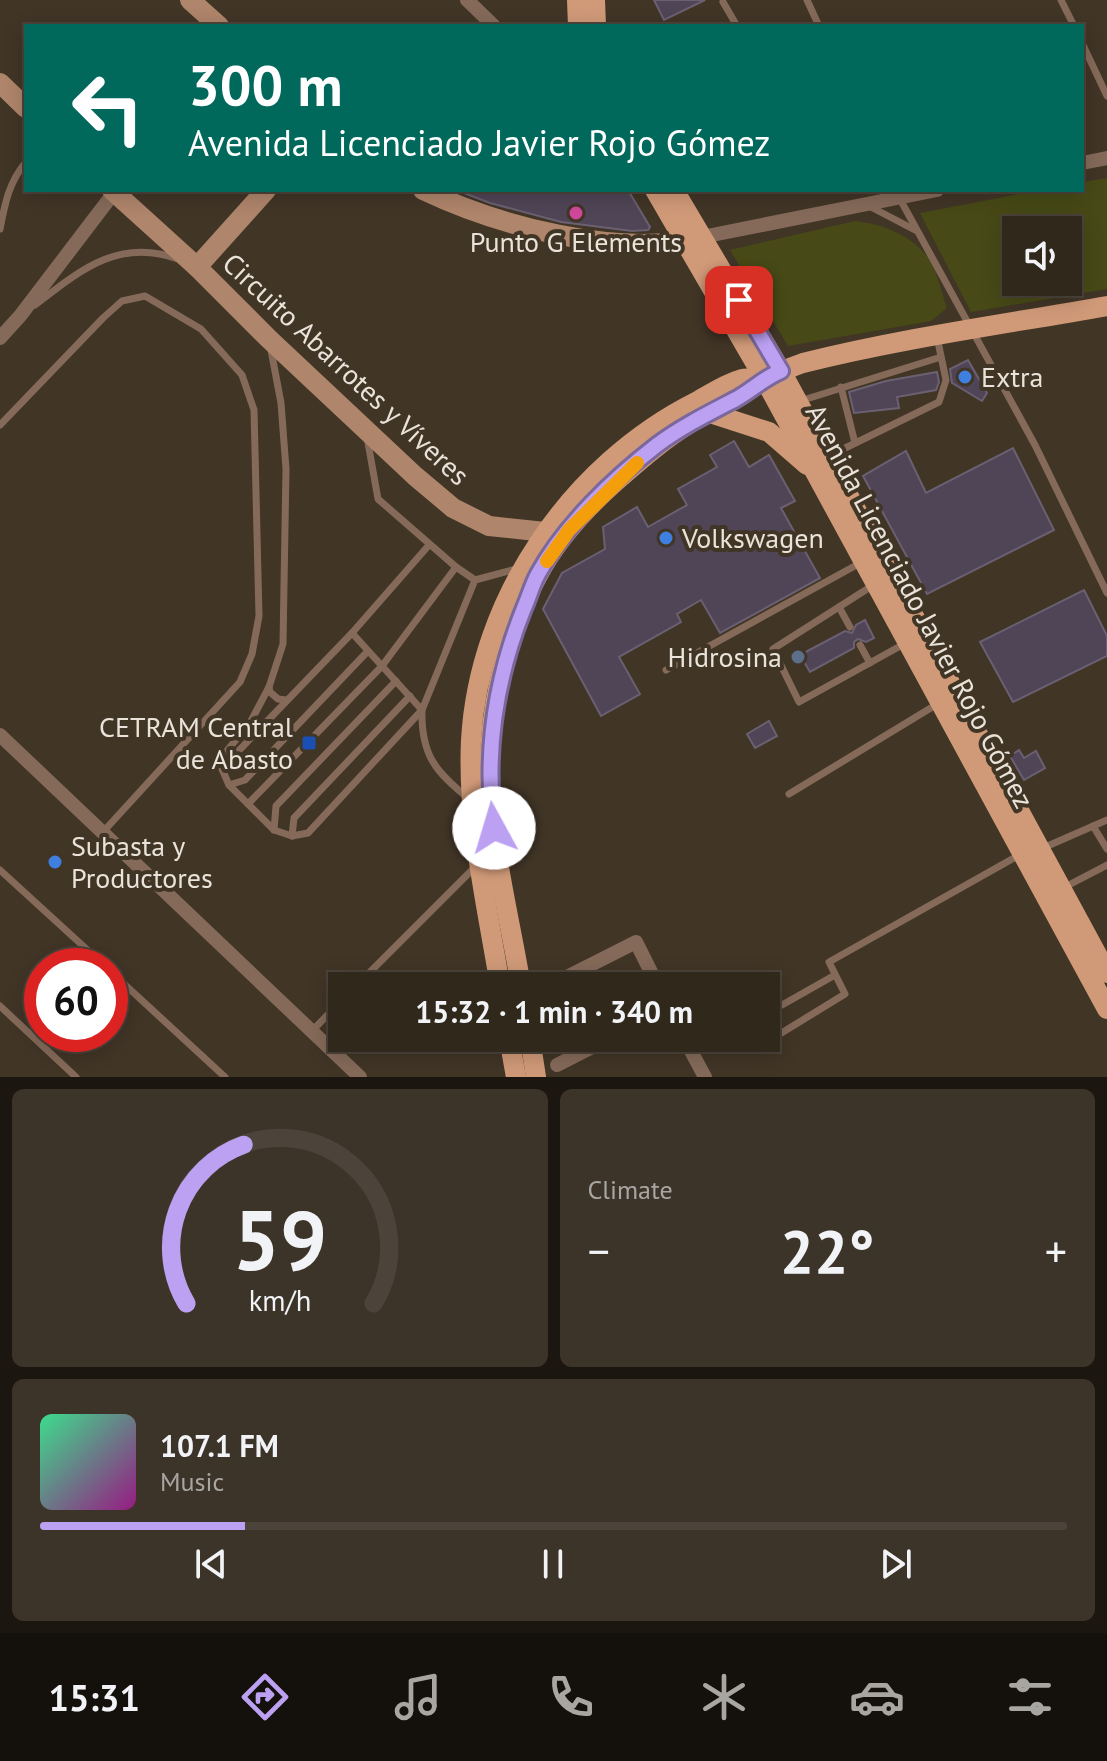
<!DOCTYPE html>
<html lang="en">
<head>
<meta charset="utf-8">
<style>
  :root { --surface:#31281c; --page:#3d3429; --text:#f1f3f6; --muted:#a8a6a3; --line:#4c443b; --accent:#bca0f2 }
  body { margin:0; font-family:"PT Sans",sans-serif; background:var(--page); color:var(--text); height:100vh; display:flex; flex-direction:column; font-size:30px; white-space:nowrap }
  * { box-sizing:border-box; margin:0 }
  p { font-size:26px; color:var(--muted) }
  .icon { flex:none; width:44px; height:44px; fill:none; stroke:currentColor; stroke-width:2; stroke-linecap:round; stroke-linejoin:round }
  .map { position:relative; height:1077px; overflow:hidden }
  .sheet { display:flex; flex-direction:column; gap:12px; padding:12px; background:#1b160f; flex:1 }
  .sheet>* { flex:none }
  .top-card { position:absolute; left:24px; top:24px; width:1060px; height:168px; border-radius:0px; box-shadow:0 4px 20px #0003,0 0 0 2px var(--line); background:#00695c; color:#fff; overflow:hidden }
  .fabs { position:absolute; left:1002px; top:216px; display:grid; gap:16px }
  .fabs a { display:grid; place-items:center; width:80px; height:80px; border-radius:0px; background:var(--surface); box-shadow:0 4px 20px #0003,0 0 0 2px var(--line); font-size:40px }
  .speed { position:absolute; left:24px; top:948px; display:flex; gap:16px; font-size:40px; font-weight:700; text-align:center }
  .speed>* { display:grid; place-content:center; width:104px; height:104px; border-radius:50%; background:var(--surface); box-shadow:0 4px 20px #0003,0 0 0 2px var(--line); line-height:1 }
  .speed .limit { border:12px solid #d22; background:#fff; color:#111 }
  .pin { position:absolute; display:grid; place-items:center; width:68px; height:68px; color:#fff; margin:-34px; border-radius:16px; box-shadow:0 4px 12px #0006 }
  .me { position:absolute; width:88px; margin:-44px; rotate:354deg; stroke-linejoin:round; filter:drop-shadow(0 0 6px #0008) }
  .turn { display:flex; align-items:center; gap:28px; height:168px; padding:0 32px; font-size:36px }
  .turn .icon { width:104px; height:104px; stroke-width:2.5 }
  .turn b { display:block; font-size:56px; line-height:68px }
  .big { font-size:60px; font-weight:800; line-height:1.1 }
  .sheet .tile { flex:1; display:flex; flex-direction:column; justify-content:center; gap:12px; min-width:0; padding:0 28px; border-radius:12px; background:var(--page) }
  .sheet .dial { align-items:center; gap:0 }
  .dial svg { height:208px; overflow:visible; fill:none; stroke:var(--line); stroke-width:7; stroke-linecap:round; text-anchor:middle }
  .dial text { fill:var(--text); stroke:none }
  .song { display:flex; align-items:center; gap:24px }
  .cover { width:96px; height:96px; border-radius:12px; background:linear-gradient(135deg,hsl(150 70% 55%),hsl(310 70% 35%)) }
  .played { height:8px; border-radius:4px; background:linear-gradient(90deg,var(--accent) 20%,var(--line) 20%) }
  .keys { display:flex; justify-content:space-around; direction:ltr }
  .heat { display:flex; justify-content:space-between; align-items:center; font-size:44px; direction:ltr }
  .sheet .tiles { flex:1; display:grid; gap:12px; grid-template-columns:1fr 1fr }
  .tile:last-child { grid-column:span 2 }
  .trip { position:absolute; left:328px; top:972px; width:452px; height:80px; border-radius:0px; background:var(--surface); box-shadow:0 4px 20px #0003,0 0 0 2px var(--line); font-weight:800; line-height:80px; text-align:center }
  .tab-bar { display:flex; height:128px; justify-content:space-around; align-items:center; background:#14100b; color:var(--muted) }
  .tab-bar .icon { width:56px; height:56px }
  .tab-bar .selected { color:var(--accent) }
  .tab-bar b { font-size:36px; color:var(--text) }
  .map>svg:first-child { display:block }
  .green { fill:#474a16; fill-rule:evenodd }
  .building { fill:#4f4556; stroke:#6a6072; stroke-width:2 }
  .lines { fill:none; stroke-linecap:round; stroke-linejoin:round }
  .service { stroke:#856a59; stroke-width:7 }
  .minor { stroke:#856a59; stroke-width:14 }
  .secondary { stroke:#af856b; stroke-width:20 }
  .primary { stroke:#d09a78; stroke-width:20 }
  .route-casing { stroke:#7a689d; stroke-width:20 }
  .route { stroke:#bca0f2; stroke-width:14 }
  .slow { stroke:#f59e0b; stroke-width:14 }
  .hotel-dot { fill:#d1479c; stroke:#413526; stroke-width:3 }
  .shop-dot { fill:#3f7fe0; stroke:#413526; stroke-width:3 }
  .service-dot { fill:#5c6f8a; stroke:#413526; stroke-width:3 }
  .transit-dot { fill:#1a4fb4; stroke:#413526; stroke-width:3 }
  .labels { text-anchor:middle; stroke-width:8; stroke-linejoin:round; paint-order:stroke }
  .poi-label { font-size:28px; fill:#eae3d9; stroke:#413526; text-anchor:start }
  .street-label { font-size:28px; fill:#eae3d9; stroke:#413526 }
</style>
</head>
<body>
<div class="map">
<svg width="1107" height="1077" viewBox="0 0 1107 1077">
  <rect width="100%" height="100%" fill="#413526"/>
  <!-- green -->
  <g class="green">
    <path d="M1107,178V289L971,312L920,213L1041,190H1082V182ZM1016,230H1068V282H1016Z"/>
    <path d="M855,221C882,224 909,234 927,256C936,266 942,295 947,308L931,321L788,346L730,250Z"/>
  </g>
  <!-- building -->
  <g class="building">
    <path d="M654,0H705L664,20Z"/>
    <path d="M456,190H628L650,227L648,230L632,231L561,222L490,203Z"/>
    <path d="M968,360L987,393L982,401L952,383L950,369Z"/>
    <path d="M937,372L939,382L936,390L897,397L899,408L854,413L849,392L886,381Z"/>
    <path d="M734,441L749,467L769,455L795,501L781,508L820,578L720,633L701,600L677,614L681,622L619,657L640,694L601,716L543,609L562,573L605,549L603,527L637,507L648,527L687,505L678,489L717,467L710,455Z"/>
    <path d="M1013,448L1054,530L927,594L863,476L906,451L926,493Z"/>
    <path d="M1084,590L1107,636V656L1013,702L980,642Z"/>
    <path d="M865,620L874,638L866,642L858,639L854,642V648L810,672L800,655L845,631L852,633L856,625Z"/>
    <path d="M769,721L777,736L755,748L747,734Z"/>
    <path d="M1019,750L1024,758L1036,751L1045,768L1024,780L1010,756Z"/>
  </g>
  <g class="lines">
    <!-- service -->
    <g class="service">
      <path d="M807,0L819,26"/>
      <path d="M1061,0L1074,26"/>
      <path d="M723,2L737,26"/>
      <path d="M1082,43L1107,96"/>
      <path d="M895,190L1035,445L1107,593"/>
      <path d="M869,206L915,230"/>
      <path d="M0,229C5,203 9,182 26,162"/>
      <path d="M35,305C79,271 119,237 178,259"/>
      <path d="M271,350L281,403L286,469L283,644L269,687L251,721L226,752L222,769L229,785L274,830L292,836L308,833L422,710L475,580L520,568"/>
      <path d="M841,387L855,443"/>
      <path d="M800,401L941,357"/>
      <path d="M0,425L103,318L122,301L145,296L201,329L242,375L254,410L259,616L252,654L240,682L103,832"/>
      <path d="M367,437L378,499L456,567L475,580"/>
      <path d="M831,455L939,402L946,380L937,337"/>
      <path d="M875,584L773,649L799,702L904,644"/>
      <path d="M839,607L850,627"/>
      <path d="M352,633L422,710C421,755 435,771 469,799"/>
      <path d="M860,645L870,663"/>
      <path d="M666,670L862,562"/>
      <path d="M269,687L270,692L278,699L286,700"/>
      <path d="M226,764L352,633L429,545"/>
      <path d="M229,785L245,780L368,651"/>
      <path d="M789,794L939,703"/>
      <path d="M248,804L382,666L456,567"/>
      <path d="M1093,826L1107,849"/>
      <path d="M274,830L276,806L396,681"/>
      <path d="M292,836L294,818L410,696"/>
      <path d="M1043,848L1107,820"/>
      <path d="M0,870L105,966"/>
      <path d="M1063,888L1107,865"/>
      <path d="M110,971L225,1077"/>
      <path d="M356,986L478,864"/>
      <path d="M782,1005L835,975"/>
      <path d="M0,1006L76,1077"/>
      <path d="M312,1031L342,1000"/>
      <path d="M770,1040L845,994L829,962L1021,854"/>
    </g>
    <!-- minor -->
    <g class="minor">
      <path d="M467,0L494,26"/>
      <path d="M1082,163L1107,158"/>
      <path d="M702,237L937,190"/>
      <path d="M0,338L20,316L116,190"/>
      <path d="M0,735L360,1077"/>
      <path d="M549,986L636,942L658,986"/>
      <path d="M684,1038L705,1077"/>
      <path d="M557,1065L610,1038"/>
    </g>
    <!-- secondary -->
    <g class="secondary">
      <path d="M190,0L219,26"/>
      <path d="M0,83L26,108"/>
      <path d="M112,190L197,267L269,339L415,476L453,508L489,526L545,532L562,531"/>
      <path d="M423,190C499,226 615,257 699,238"/>
      <path d="M197,267L266,190"/>
    </g>
    <!-- primary -->
    <g class="primary">
      <path d="M577,0L578,26"/>
      <path d="M595,0L596,26"/>
      <path d="M655,190L764,378L1107,1009"/>
      <path d="M674,190L781,371L1107,973"/>
      <path d="M710,413L769,432L807,465"/>
      <path d="M500,986C487,905 467,822 471,740C479,599 571,465 696,402C710,394 725,384 739,380C747,377 756,379 763,378C777,375 790,367 803,363C903,338 1006,324 1107,306"/>
      <path d="M521,986C511,926 496,866 491,806C484,730 502,642 538,575C556,541 586,508 615,482C640,460 664,439 692,422C717,408 744,398 764,378"/>
      <path d="M509,1038L516,1077"/>
      <path d="M530,1038L536,1077"/>
    </g>
  </g>
  <g class="lines">
    <defs>
      <path id="route" d="M494,828C484,751 495,680 524,608C529,597 532,585 538,574C565,525 613,479 657,445C681,427 709,413 736,399C752,390 764,378 781,371L739,300"/>
    </defs>
    <!-- route casing -->
    <use href="#route" class="route-casing"/>
    <!-- route -->
    <use href="#route" class="route"/>
    <!-- slow -->
    <path class="slow" d="M547,561L569,530L637,463"/>
  </g>
  <!-- markers -->
  <circle class="hotel-dot" cx="576" cy="213" r="8"/>
  <g class="shop-dot">
    <circle cx="965" cy="377" r="8"/>
    <circle cx="666" cy="538" r="8"/>
    <circle cx="55" cy="862" r="8"/>
  </g>
  <circle class="service-dot" cx="798" cy="657" r="8"/>
  <rect class="transit-dot" x="301" y="735" width="16" height="16" rx="4"/>
  <g class="labels">
    <!-- poi labels -->
    <g class="poi-label">
      <text x="576" y="252" text-anchor="middle">Punto G Elements</text>
      <text x="981" y="387">Extra</text>
      <text x="682" y="548">Volkswagen</text>
      <text x="782" y="667" text-anchor="end">Hidrosina</text>
      <text x="293" y="737" text-anchor="end">CETRAM Central<tspan x="293" dy="32">de Abasto</tspan></text>
      <text x="71" y="856">Subasta y<tspan x="71" dy="32">Productores</tspan></text>
    </g>
    <!-- street labels -->
    <g class="street-label">
      <text transform="translate(346 369) rotate(43)" y="10">Circuito Abarrotes y Víveres</text>
      <text transform="translate(920 606) rotate(62)" y="10">Avenida Licenciado Javier Rojo Gómez</text>
    </g>
  </g>
</svg>
<div class="fabs">
<a><svg class="icon" aria-label="sound" viewBox="0 0 24 24"><path d="M4 9h4l5-4v14l-5-4H4zM17 9q2 3 0 6"/></svg></a>
</div>
<div class="speed"><div class="limit">60</div></div>
<div class="pin" style="left:739px;top:300px;background:#d93025"><svg class="icon" aria-label="arrive" viewBox="0 0 24 24"><path d="M6 21V4h12l-3 4 3 4H6"/></svg></div>
<svg class="me" style="left:494px;top:828px" viewBox="-20 -20 40 40"><circle r="19" fill="#fff"/><path d="M0-13L10 11 0 6-10 11z" fill="#bca0f2"/></svg>
<div class="trip">15:32 · 1 min · 340 m</div>
<div class="top-card">
<div class="turn"><svg class="icon" aria-label="left" viewBox="0 0 24 24"><path d="M17 20v-9H6M10 6l-5 5 5 5"/></svg><div><b>300 m</b>Avenida Licenciado Javier Rojo Gómez</div></div>
</div>
</div>
<section class="sheet">
<div class="tiles">
<div class="tile dial"><svg viewBox="0 0 100 80">
<path d="M14 69A42 42 0 1 1 86 69"/>
<path d="M14 69A42 42 0 0 1 36 8" stroke="#bca0f2"/>
<text x="50" y="56" font-size="32" font-weight="700">59</text>
<text x="50" y="72" font-size="11">km/h</text>
</svg></div>
<div class="tile"><p>Climate</p>
<div class="heat"><a>−</a><b class="big">22°</b><a>+</a></div>
</div>
<div class="tile">
<div class="song"><i class="cover"></i><div><b>107.1 FM</b><p>Music</p></div></div>
<div class="played"></div>
<div class="keys"><svg class="icon" aria-label="previous" viewBox="0 0 24 24"><path d="M18 5L8 12l10 7zM5 5v14"/></svg><svg class="icon" aria-label="pause" viewBox="0 0 24 24"><path d="M8 5v14M16 5v14"/></svg><svg class="icon" aria-label="next" viewBox="0 0 24 24"><path d="M6 5l10 7-10 7zM19 5v14"/></svg></div>
</div>
</div>
</section>
<nav class="tab-bar">
<b>15:31</b>
<svg class="icon selected" aria-label="directions" viewBox="0 0 24 24"><path d="M12 3l9 9-9 9-9-9zM9 14v-3h6M13 9l2 2-2 2"/></svg>
<svg class="icon" aria-label="music" viewBox="0 0 24 24"><path d="M9 18V5l10-2v13"/><circle cx="6" cy="18" r="3"/><circle cx="16" cy="16" r="3"/></svg>
<svg class="icon" aria-label="phone" viewBox="0 0 24 24"><path d="M5 4h4l2 5-3 2q2 4 5 5l2-3 5 2v4C11 20 4 13 5 4z"/></svg>
<svg class="icon" aria-label="climate" viewBox="0 0 24 24"><path d="M12 3v18M4 7l16 10M4 17L20 7"/></svg>
<svg class="icon" aria-label="car" viewBox="0 0 24 24"><path d="M5 17H2v-5l4-1 3-4h7l3 4 3 1v5h-3M9 17h6M6 11h13"/><circle cx="7" cy="17" r="2"/><circle cx="17" cy="17" r="2"/></svg>
<svg class="icon" aria-label="filters" viewBox="0 0 24 24"><path d="M4 7h16M4 17h16"/><circle cx="9" cy="7" r="2"/><circle cx="15" cy="17" r="2"/></svg>
</nav>
</body>
</html>
